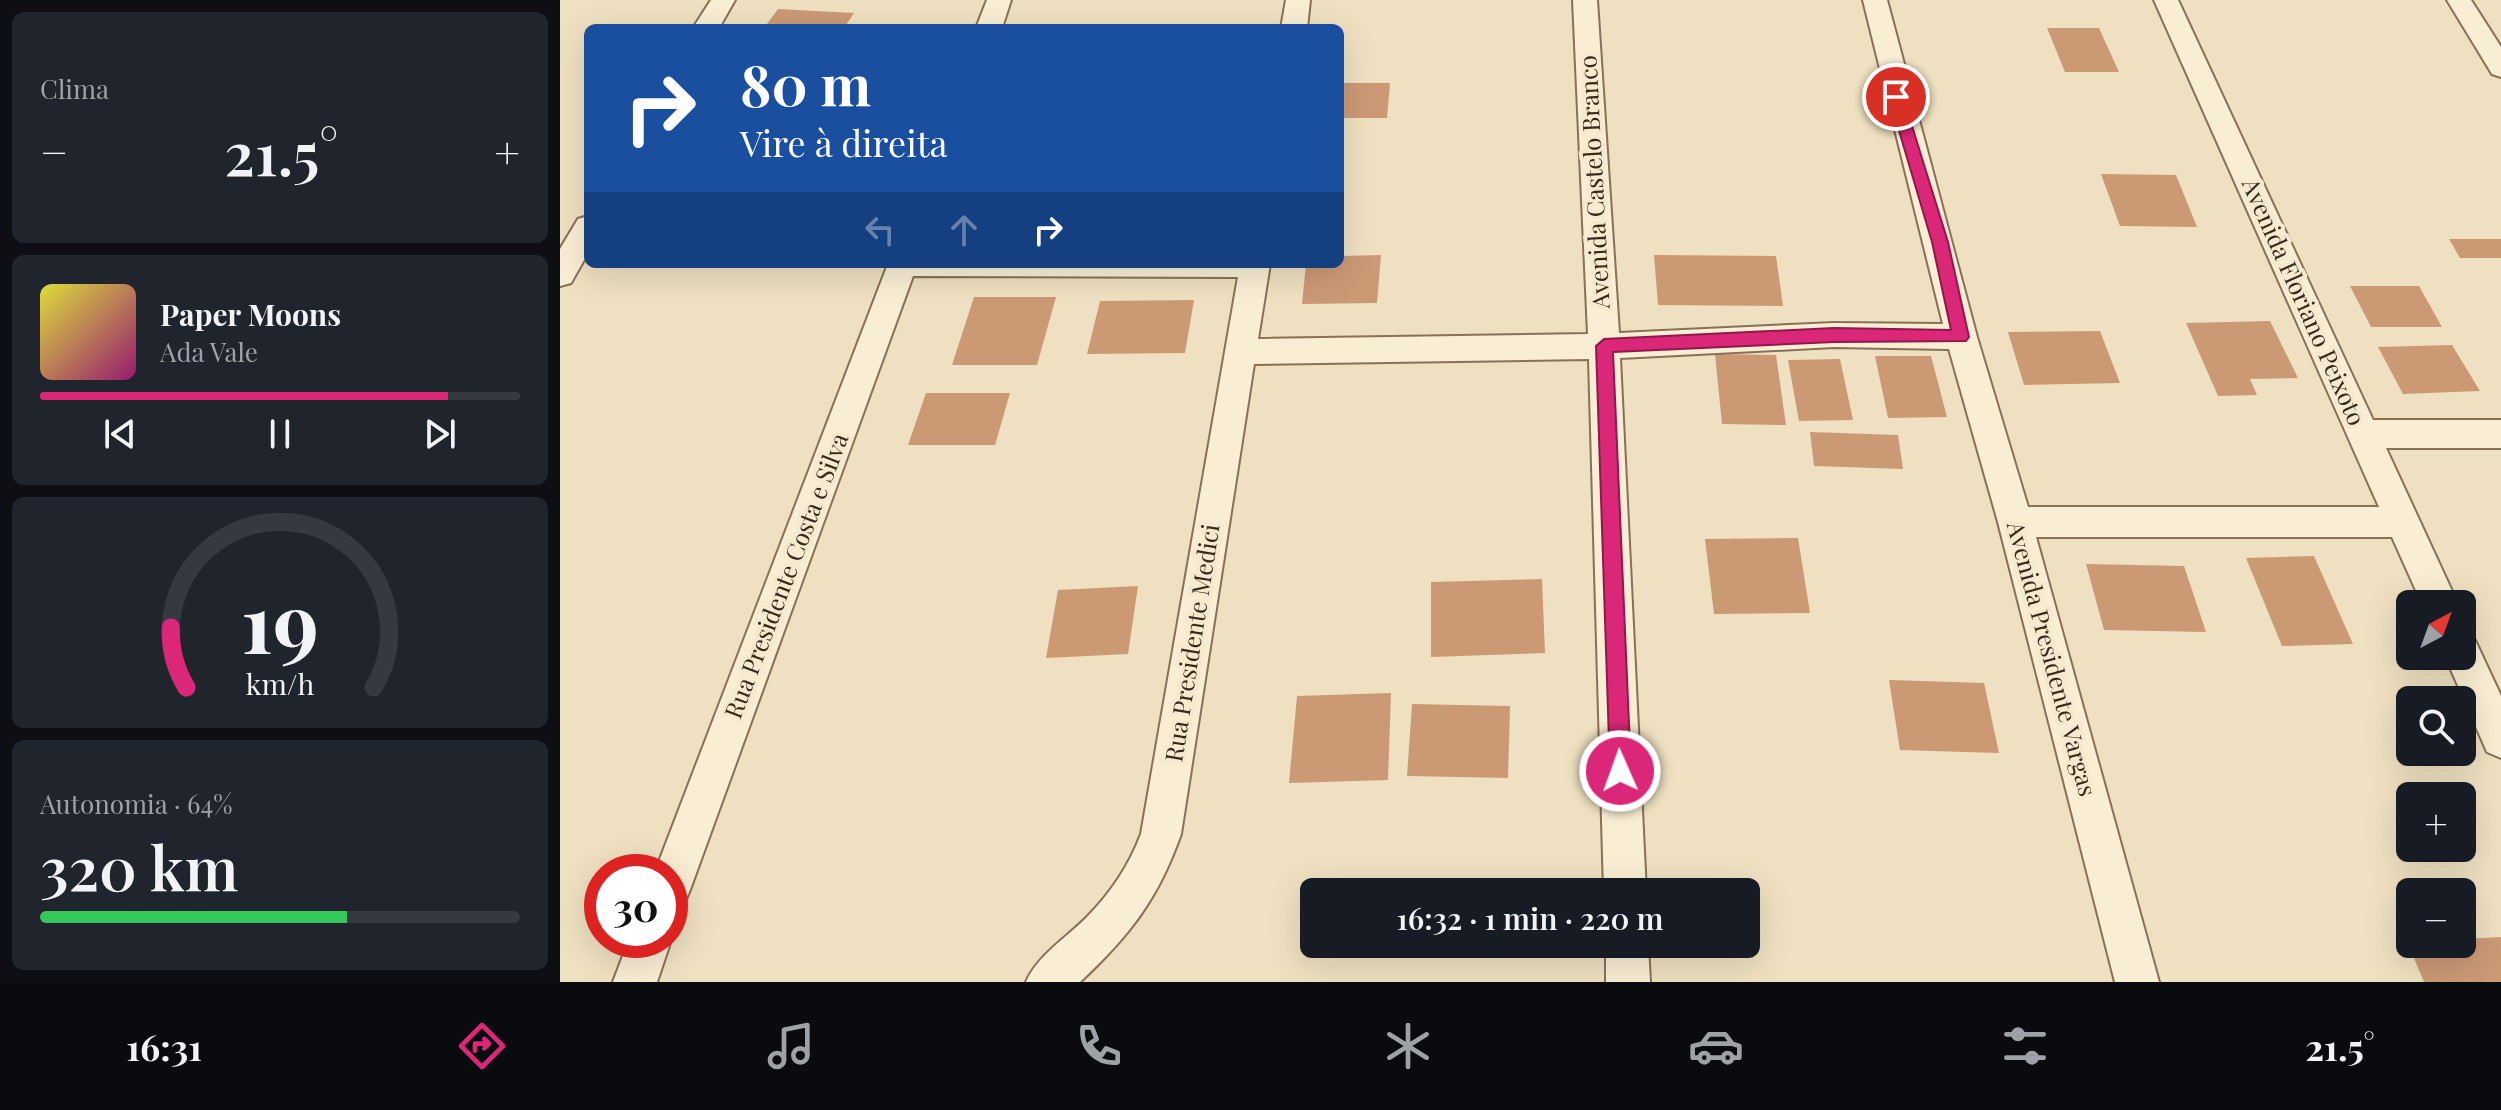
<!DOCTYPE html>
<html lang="pt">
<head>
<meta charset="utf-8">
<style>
  :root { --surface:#171b24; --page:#20242c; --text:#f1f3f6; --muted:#9ea1a6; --line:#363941; --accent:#db2777 }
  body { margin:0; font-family:"Playfair Display",serif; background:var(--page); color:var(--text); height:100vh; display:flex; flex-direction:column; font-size:30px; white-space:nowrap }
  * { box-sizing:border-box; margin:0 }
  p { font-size:26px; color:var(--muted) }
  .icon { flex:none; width:44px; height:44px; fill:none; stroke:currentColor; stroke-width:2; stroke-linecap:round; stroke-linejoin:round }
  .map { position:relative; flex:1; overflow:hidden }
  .sheet { display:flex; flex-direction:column; gap:12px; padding:12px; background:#0d0f14; width:560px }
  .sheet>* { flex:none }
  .hud { position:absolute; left:24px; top:24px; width:760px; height:244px; border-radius:12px; box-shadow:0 8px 32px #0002; background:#1a4fa0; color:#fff; overflow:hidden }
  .needle { width:52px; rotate:41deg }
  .fabs { position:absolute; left:1836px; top:590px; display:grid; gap:16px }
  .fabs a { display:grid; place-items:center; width:80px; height:80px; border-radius:12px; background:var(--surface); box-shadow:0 8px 32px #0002; font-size:40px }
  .speed { position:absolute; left:24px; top:854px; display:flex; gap:16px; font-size:40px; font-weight:700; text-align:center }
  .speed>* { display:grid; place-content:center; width:104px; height:104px; border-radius:50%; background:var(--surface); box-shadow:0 8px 32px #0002; line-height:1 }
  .speed .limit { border:12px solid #d22; background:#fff; color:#111 }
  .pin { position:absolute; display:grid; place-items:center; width:68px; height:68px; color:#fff; margin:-34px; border:4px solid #fff; border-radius:50%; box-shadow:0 2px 8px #0007 }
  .me { position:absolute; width:88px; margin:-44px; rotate:358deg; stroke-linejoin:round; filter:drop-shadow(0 0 6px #0008) }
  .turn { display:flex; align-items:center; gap:28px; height:168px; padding:0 24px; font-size:36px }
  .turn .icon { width:104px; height:104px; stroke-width:2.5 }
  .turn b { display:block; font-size:56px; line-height:68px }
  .lanes { display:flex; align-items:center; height:76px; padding:0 24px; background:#0003; justify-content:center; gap:40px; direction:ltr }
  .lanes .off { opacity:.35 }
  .big { font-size:60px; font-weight:600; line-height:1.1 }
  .sheet .widget { flex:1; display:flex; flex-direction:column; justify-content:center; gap:12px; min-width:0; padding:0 28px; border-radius:12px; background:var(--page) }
  .sheet .dial { align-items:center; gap:0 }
  .dial svg { height:208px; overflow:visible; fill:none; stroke:var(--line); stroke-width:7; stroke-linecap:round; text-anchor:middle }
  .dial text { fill:var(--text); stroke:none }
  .song { display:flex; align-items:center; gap:24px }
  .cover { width:96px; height:96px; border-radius:12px; background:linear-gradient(135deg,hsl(60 70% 55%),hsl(320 70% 35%)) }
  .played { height:8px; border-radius:4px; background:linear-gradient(90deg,var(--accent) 85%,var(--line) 85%) }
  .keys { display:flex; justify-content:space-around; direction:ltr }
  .heat { display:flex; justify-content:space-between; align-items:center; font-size:44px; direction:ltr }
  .charge { height:12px; border-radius:6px; background:linear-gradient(90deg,#34c759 64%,var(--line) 0) }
  .trip { position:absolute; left:740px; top:878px; width:460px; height:80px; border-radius:12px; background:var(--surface); box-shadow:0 8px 32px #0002; font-weight:600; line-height:80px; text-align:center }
  .dock { display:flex; height:128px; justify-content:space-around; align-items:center; background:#090b0e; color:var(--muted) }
  .dock .icon { width:56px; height:56px }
  .dock .active { color:var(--accent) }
  .dock b { font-size:36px; color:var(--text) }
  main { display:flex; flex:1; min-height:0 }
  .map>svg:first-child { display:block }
  .building { fill:#cc9975 }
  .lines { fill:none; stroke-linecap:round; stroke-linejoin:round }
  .street-casing { stroke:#877158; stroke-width:4 }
  .street { fill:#f9edd3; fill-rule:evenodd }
  .route { fill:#db2777; stroke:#8e194d; stroke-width:2 }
  .labels { text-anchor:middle; stroke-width:8; stroke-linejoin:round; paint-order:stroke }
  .street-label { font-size:24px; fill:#36291c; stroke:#f5eacf }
</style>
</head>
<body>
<main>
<section class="sheet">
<div class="widget"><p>Clima</p>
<div class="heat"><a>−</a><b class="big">21.5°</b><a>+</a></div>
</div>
<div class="widget">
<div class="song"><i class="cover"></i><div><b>Paper Moons</b><p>Ada Vale</p></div></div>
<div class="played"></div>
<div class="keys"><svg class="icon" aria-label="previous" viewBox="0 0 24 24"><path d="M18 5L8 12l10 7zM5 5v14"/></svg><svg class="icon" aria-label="pause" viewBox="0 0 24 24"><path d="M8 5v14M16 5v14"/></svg><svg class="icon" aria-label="next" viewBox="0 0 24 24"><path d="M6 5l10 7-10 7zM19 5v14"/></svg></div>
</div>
<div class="widget dial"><svg viewBox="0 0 100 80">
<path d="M14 69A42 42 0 1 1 86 69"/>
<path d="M14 69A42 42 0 0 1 8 46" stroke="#db2777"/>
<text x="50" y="56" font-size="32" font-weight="700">19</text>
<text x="50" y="72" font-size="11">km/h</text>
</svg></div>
<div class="widget"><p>Autonomia · 64%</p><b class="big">320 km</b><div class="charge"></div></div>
</section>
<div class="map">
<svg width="1941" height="982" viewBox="0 0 1941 982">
  <rect width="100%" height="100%" fill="#eee0c0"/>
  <!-- building -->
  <g class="building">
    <path d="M218,9L294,13L284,28H204Z"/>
    <path d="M1487,28H1539L1559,72H1505Z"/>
    <path d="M780,83H830L827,118H780Z"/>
    <path d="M1541,174L1616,175L1637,227L1560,226Z"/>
    <path d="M1889,239H1941V258H1900Z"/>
    <path d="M821,255L817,303L742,304L746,264H780V256Z"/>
    <path d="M1094,255L1216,256L1223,306L1098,305Z"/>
    <path d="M1790,286H1859L1882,327H1811Z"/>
    <path d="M414,297H496L477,365H392Z"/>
    <path d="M634,300L625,353L527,354L540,301Z"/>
    <path d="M1710,321L1738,378L1690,379L1697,395L1658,396L1626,323Z"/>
    <path d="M1540,331L1560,383L1464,385L1448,332Z"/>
    <path d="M1892,345L1920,391L1843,394L1818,347Z"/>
    <path d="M1155,354L1216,355L1226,425L1162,424Z"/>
    <path d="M1315,356H1371L1387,417L1328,418Z"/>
    <path d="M1280,359L1293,420L1239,421L1228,360Z"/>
    <path d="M366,393H450L435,445H348Z"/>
    <path d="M1250,432L1338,435L1343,469L1254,466Z"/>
    <path d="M1238,538L1250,613L1154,614L1145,539Z"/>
    <path d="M1754,556L1793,644L1722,646L1686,558Z"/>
    <path d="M1526,564L1624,566L1646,632L1544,630Z"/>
    <path d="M982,579L985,653L871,657V582Z"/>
    <path d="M578,586L568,654L486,658L498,590Z"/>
    <path d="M1329,680L1424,683L1439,753L1340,750Z"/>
    <path d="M831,693L828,780L729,783L737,696Z"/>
    <path d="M852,704L950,706L948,778L847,776Z"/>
    <path d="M1941,937V982H1864L1848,944H1902V939Z"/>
  </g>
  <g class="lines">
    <defs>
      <g id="street">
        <path d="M151,0H175L159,28H133Z"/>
        <path d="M427,0H451L442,28H416Z"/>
        <path d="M726,0H750L747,28H721Z"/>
        <path d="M1013,0H1037L1059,333L1274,323L1383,324L1303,0H1327L1417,337L1468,507H1819L1594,0H1618L1813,420H1941V448H1826L1898,604H1862L1832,537H1476L1599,982H1555L1438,522L1389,349L1274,347L1060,358L1086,892H1044L1029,359L694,364L621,834C598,899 570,935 520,982H466C478,955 506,938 526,918C550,894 569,866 581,834L678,277L353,276L131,887L125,902L110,908V872H95L328,264H710L698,339L1028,334Z"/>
        <path d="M1887,0H1911L1941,47V77L1932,74Z"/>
        <path d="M28,216V253L11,283L0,286V249L18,219Z"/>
        <path d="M1902,635L1915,640L1941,696V758L1927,752L1885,656H1902Z"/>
        <path d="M110,937L111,940L97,982H53L69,940H110Z"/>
        <path d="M1046,944H1088L1090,982H1046Z"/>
      </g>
    </defs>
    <!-- street casing -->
    <use href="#street" class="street-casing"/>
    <!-- street -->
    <use href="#street" class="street"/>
  </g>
  <!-- route -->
  <path class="route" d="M1336,92L1343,97L1388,242L1409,337L1406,341L1274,342L1053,352L1071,771L1068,778L1060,781L1053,778L1050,771L1036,346L1044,339L1274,328L1391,330L1372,242L1329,97Z"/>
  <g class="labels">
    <!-- street labels -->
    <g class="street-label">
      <text transform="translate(1035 182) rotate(-93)" y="8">Avenida Castelo Branco</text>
      <text transform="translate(1743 302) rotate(66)" y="8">Avenida Floriano Peixoto</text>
      <text transform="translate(227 576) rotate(-69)" y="8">Rua Presidente Costa e Silva</text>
      <text transform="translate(633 643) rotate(-81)" y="8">Rua Presidente Medici</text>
      <text transform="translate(1491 659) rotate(75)" y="8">Avenida Presidente Vargas</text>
    </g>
  </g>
</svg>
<div class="fabs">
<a><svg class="needle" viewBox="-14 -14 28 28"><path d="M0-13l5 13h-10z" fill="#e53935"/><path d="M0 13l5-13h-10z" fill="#9ea1a6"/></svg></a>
<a><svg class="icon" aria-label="search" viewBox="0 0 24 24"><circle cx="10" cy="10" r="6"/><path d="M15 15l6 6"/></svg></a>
<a>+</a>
<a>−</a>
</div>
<div class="speed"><div class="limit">30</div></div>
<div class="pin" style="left:1336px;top:97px;background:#d93025"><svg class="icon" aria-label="arrive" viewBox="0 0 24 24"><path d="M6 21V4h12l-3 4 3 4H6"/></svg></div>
<svg class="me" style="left:1060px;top:771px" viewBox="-20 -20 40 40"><circle r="17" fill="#db2777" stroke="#fff" stroke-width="3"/><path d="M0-11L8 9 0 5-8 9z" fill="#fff"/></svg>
<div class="trip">16:32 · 1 min · 220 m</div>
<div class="hud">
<div class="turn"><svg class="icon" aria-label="right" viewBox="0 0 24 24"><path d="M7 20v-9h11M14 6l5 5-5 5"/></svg><div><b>80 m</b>Vire à direita</div></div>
<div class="lanes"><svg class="icon off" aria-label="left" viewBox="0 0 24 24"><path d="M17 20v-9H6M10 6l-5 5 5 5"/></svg><svg class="icon off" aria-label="ahead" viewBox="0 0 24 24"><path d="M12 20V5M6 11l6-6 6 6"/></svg><svg class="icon" aria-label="right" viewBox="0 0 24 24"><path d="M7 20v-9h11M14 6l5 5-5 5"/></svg></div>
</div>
</div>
</main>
<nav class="dock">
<b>16:31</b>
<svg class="icon active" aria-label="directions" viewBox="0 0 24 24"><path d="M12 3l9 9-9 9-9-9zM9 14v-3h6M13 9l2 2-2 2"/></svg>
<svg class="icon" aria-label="music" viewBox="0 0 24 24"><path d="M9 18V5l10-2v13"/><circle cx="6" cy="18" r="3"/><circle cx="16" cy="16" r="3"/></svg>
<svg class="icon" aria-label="phone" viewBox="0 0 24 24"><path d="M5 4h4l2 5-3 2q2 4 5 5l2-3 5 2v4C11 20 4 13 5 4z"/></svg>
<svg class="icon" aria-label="climate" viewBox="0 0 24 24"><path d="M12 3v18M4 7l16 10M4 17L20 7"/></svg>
<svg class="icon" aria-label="car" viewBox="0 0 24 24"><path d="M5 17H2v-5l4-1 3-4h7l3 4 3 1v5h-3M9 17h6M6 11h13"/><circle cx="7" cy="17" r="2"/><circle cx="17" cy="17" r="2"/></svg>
<svg class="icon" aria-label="filters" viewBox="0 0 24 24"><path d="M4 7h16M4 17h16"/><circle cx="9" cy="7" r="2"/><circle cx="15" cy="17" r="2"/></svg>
<b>21.5°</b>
</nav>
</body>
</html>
